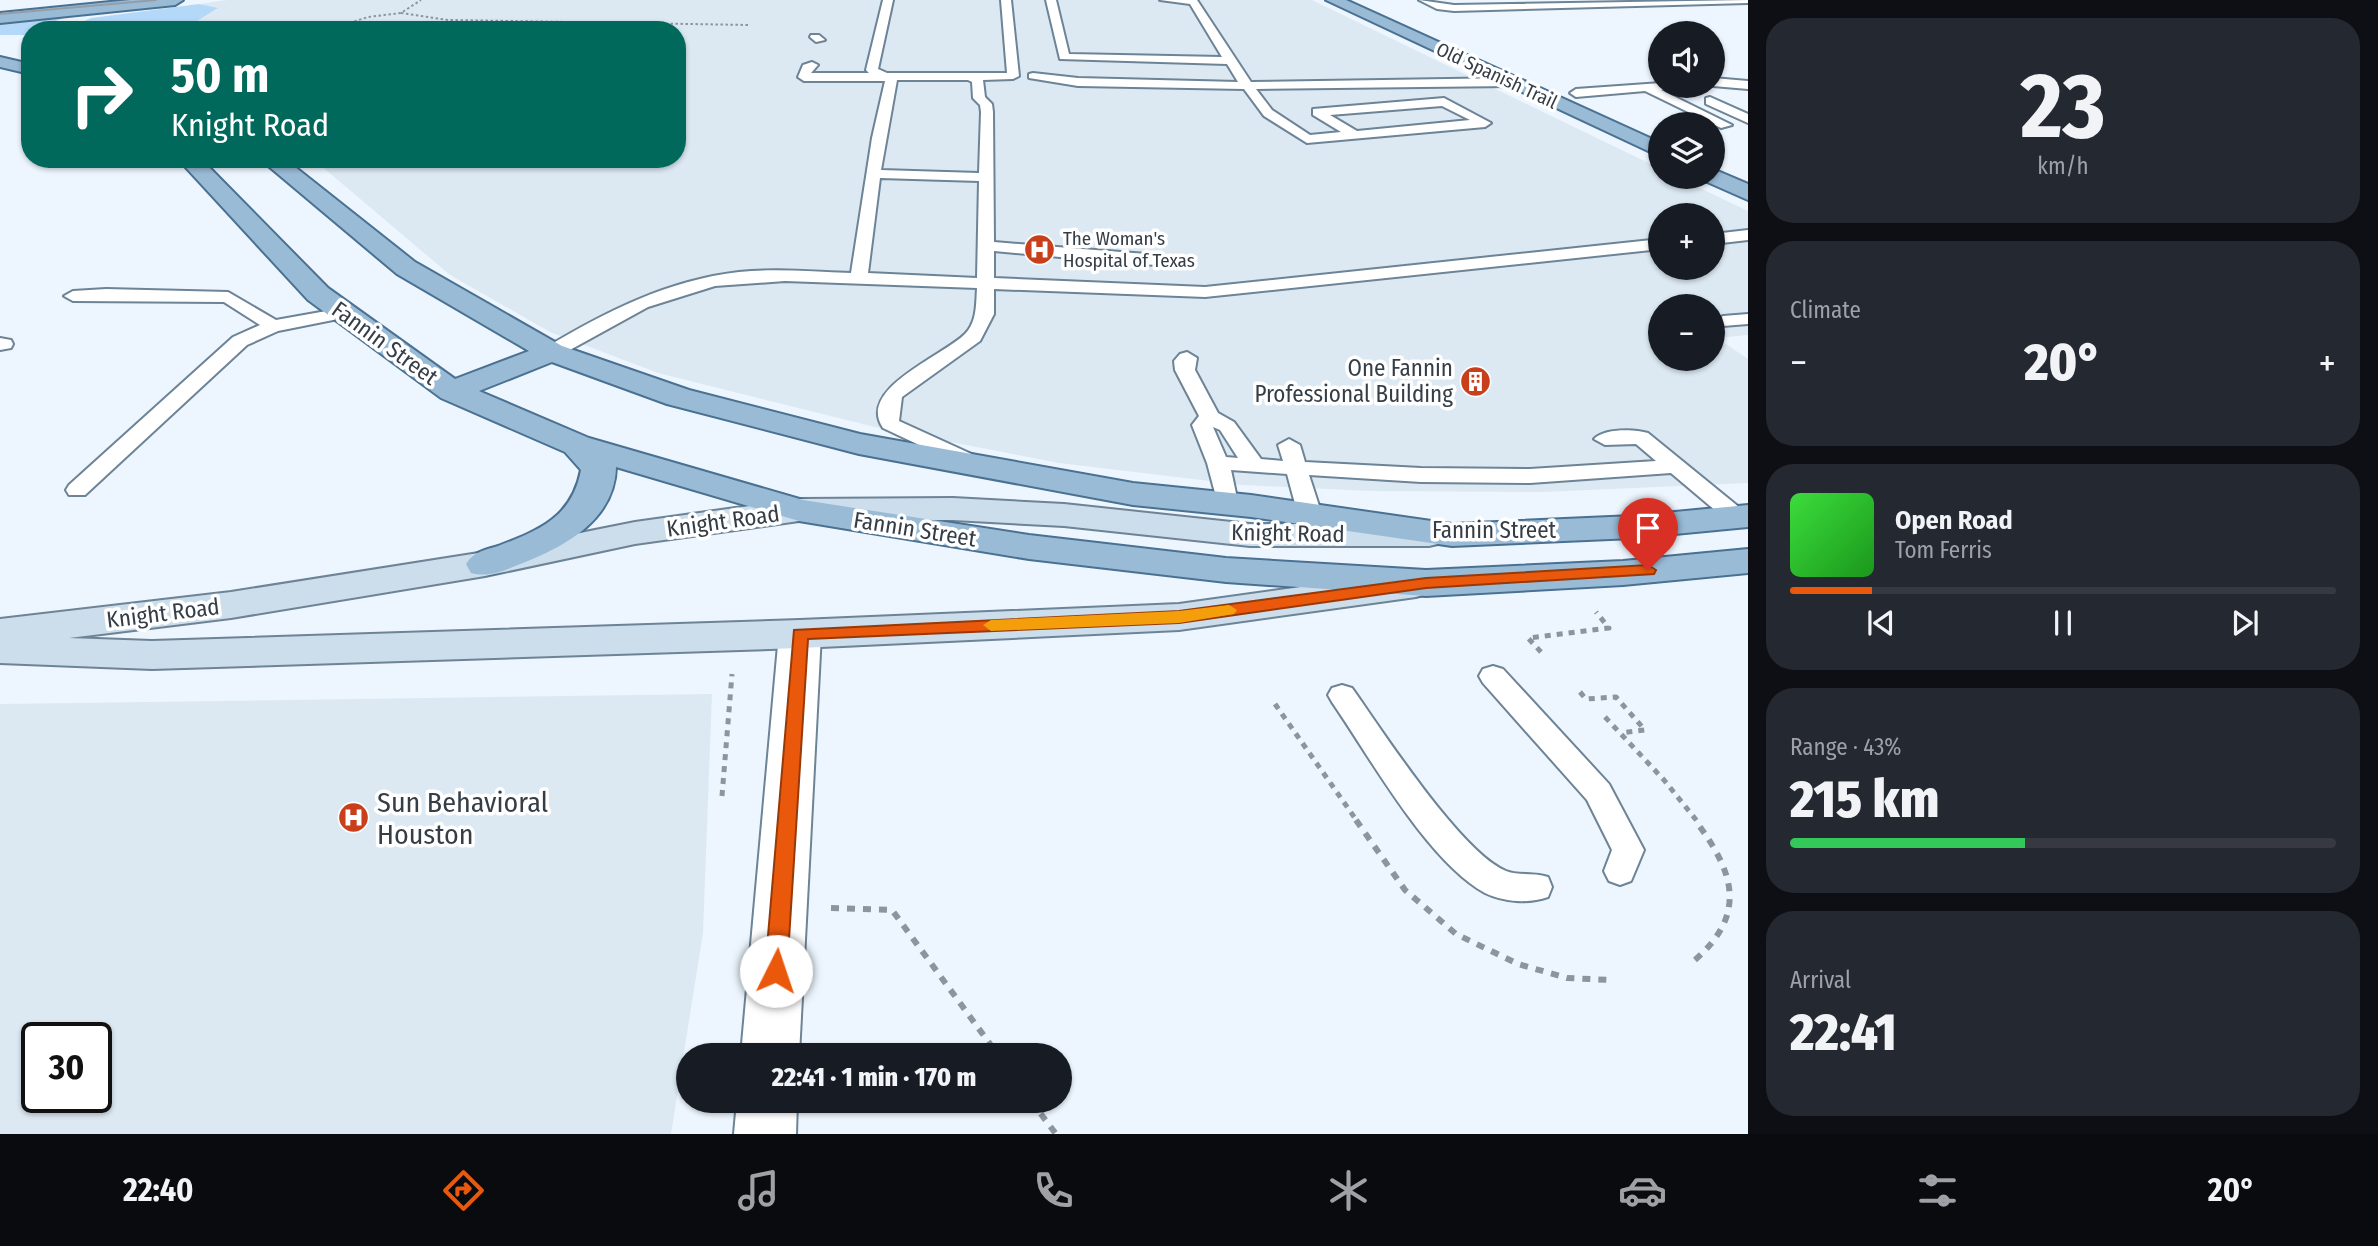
<!DOCTYPE html>
<html lang="en">
<head>
<meta charset="utf-8">
<style>
  :root { --surface:#171b24; --page:#242831; --text:#f1f3f6; --muted:#9ea1a6; --line:#363941; --accent:#ea580c }
  body { margin:0; font-family:"Fira Sans Condensed",sans-serif; background:var(--page); color:var(--text); height:100vh; display:flex; flex-direction:column; font-size:26px; white-space:nowrap }
  * { box-sizing:border-box; margin:0 }
  p { font-size:23px; color:var(--muted) }
  .icon { flex:none; width:38px; height:38px; fill:none; stroke:currentColor; stroke-width:2; stroke-linecap:round; stroke-linejoin:round }
  .map { position:relative; flex:1; overflow:hidden }
  .drawer { display:flex; flex-direction:column; gap:18px; padding:18px; background:#0d0f14; width:630px }
  .drawer>* { flex:none }
  .top-card { position:absolute; left:21px; top:21px; width:665px; height:147px; border-radius:28px; box-shadow:0 2px 5px #0004; background:#00695c; color:#fff; overflow:hidden }
  .fabs { position:absolute; left:1648px; top:21px; display:grid; gap:14px }
  .fabs a { display:grid; place-items:center; width:77px; height:77px; border-radius:50%; background:var(--surface); box-shadow:0 2px 5px #0004; font-size:35px }
  .speed { position:absolute; left:21px; top:1022px; display:flex; gap:14px; font-size:35px; font-weight:700; text-align:center }
  .speed>* { display:grid; place-content:center; width:91px; height:91px; border-radius:50%; background:var(--surface); box-shadow:0 2px 5px #0004; line-height:1 }
  .speed .limit { border:4px solid #111; border-radius:10px; background:#fff; color:#111 }
  .pin { position:absolute; display:grid; place-items:center; width:60px; height:60px; color:#fff; margin:-72px -30px; border-radius:50% 50% 50% 0; rotate:-45deg; box-shadow:0 0 7px #0007 }
  .pin .icon { rotate:45deg }
  .me { position:absolute; width:77px; margin:-38px; rotate:4deg; stroke-linejoin:round; filter:drop-shadow(0 0 5px #0008) }
  .turn { display:flex; align-items:center; gap:24px; height:147px; padding:0 35px; font-size:32px }
  .turn .icon { width:91px; height:91px; stroke-width:2.5 }
  .turn b { display:block; font-size:49px; line-height:60px }
  .big { font-size:52px; font-weight:800; line-height:1.1 }
  .drawer .widget { flex:1; display:flex; flex-direction:column; justify-content:center; gap:10px; min-width:0; padding:0 24px; border-radius:28px; background:var(--page) }
  .drawer .dial { align-items:center; gap:0 }
  .dial b { font-size:91px; line-height:1 }
  .song { display:flex; align-items:center; gap:21px }
  .cover { width:84px; height:84px; border-radius:10px; background:linear-gradient(135deg,hsl(120 70% 55%),hsl(120 70% 35%)) }
  .played { height:7px; border-radius:4px; background:linear-gradient(90deg,var(--accent) 15%,var(--line) 15%) }
  .keys { display:flex; justify-content:space-around; direction:ltr }
  .heat { display:flex; justify-content:space-between; align-items:center; font-size:38px; direction:ltr }
  .charge { height:10px; border-radius:5px; background:linear-gradient(90deg,#34c759 43%,var(--line) 0) }
  .trip { position:absolute; left:676px; top:1043px; width:396px; height:70px; border-radius:35px; background:var(--surface); box-shadow:0 2px 5px #0004; font-weight:800; line-height:70px; text-align:center }
  .tab-bar { display:flex; height:112px; justify-content:space-around; align-items:center; background:#090b0e; color:var(--muted) }
  .tab-bar .icon { width:49px; height:49px }
  .tab-bar .on { color:var(--accent) }
  .tab-bar b { font-size:32px; color:var(--text) }
  main { display:flex; flex:1; min-height:0 }
  .map>svg:first-child { display:block }
  .built { fill:#dce9f3; fill-rule:evenodd }
  .green { fill:#b4d9f8 }
  .lines { fill:none; stroke-linecap:round; stroke-linejoin:round }
  .lane-casing { stroke:#6d8396; stroke-width:4 }
  .street-casing { stroke:#6d8396; stroke-width:4 }
  .secondary-casing { stroke:#6d8396; stroke-width:4 }
  .primary-casing { stroke:#4a7192; stroke-width:4 }
  .path-far2 { stroke:#8c959e; stroke-width:2; stroke-dasharray:2.5 2.5; stroke-linecap:butt }
  .path-far1 { stroke:#8c959e; stroke-width:5; stroke-dasharray:6 6; stroke-linecap:butt }
  .path { stroke:#8c959e; stroke-width:6; stroke-dasharray:8 8; stroke-linecap:butt }
  .lane { fill:#fff; fill-rule:evenodd }
  .street { fill:#fff; fill-rule:evenodd }
  .secondary { fill:#ccddeb; fill-rule:evenodd }
  .primary { fill:#99bbd6; fill-rule:evenodd }
  .tram { stroke:#949da6; stroke-width:2 }
  .route { fill:#ea580c; stroke:#983908; stroke-width:2 }
  .slow { fill:#f59e0b }
  .labels { text-anchor:middle; stroke-width:7; stroke-linejoin:round; paint-order:stroke }
  .far-street-label { font-size:19px; fill:#353e47; stroke:#fff }
  .far-poi-label { font-size:19px; fill:#353e47; stroke:#fff; text-anchor:start }
  .street-label { font-size:23px; fill:#353e47; stroke:#fff }
  .poi-label { font-size:23px; fill:#353e47; stroke:#fff; text-anchor:end }
  .near-poi-label { font-size:28px; fill:#353e47; stroke:#fff; text-anchor:start }
</style>
</head>
<body>
<main>
<div class="map">
<svg width="1748" height="1134" viewBox="0 0 1748 1134">
  <rect width="100%" height="100%" fill="#edf6ff"/>
  <!-- built -->
  <g class="built">
    <path d="M227,0H1312L1661,169V177H1677L1748,211V335L1717,338L1748,359V483L1544,492L1369,491L1243,485L1059,463L883,429L658,373L550,332L450,275L313,159H677V30H183L217,9L199,4ZM1661,215H1713V268H1661ZM1661,306H1713V359H1661Z"/>
    <path d="M712,694L703,933L671,1134H0V704ZM37,1038H96V1097H37Z"/>
  </g>
  <!-- green -->
  <g class="green">
    <path d="M199,4L218,8L183,30H64L91,18Z"/>
    <path d="M64,15L67,17L30,30L27,35H0V20Z"/>
  </g>
  <g class="lines">
    <defs>
      <g id="lane">
        <path d="M883,0H893L878,69L887,73H1007L1001,0H1011L1019,76L1013,79L983,80L985,97L992,104L993,112L994,242L1159,255L1167,260L1159,265L1137,264L994,251V278L1205,287L1661,239V249L1205,297L994,289V314L980,341L902,397L899,421L978,457L981,462L978,467L970,469L883,428C856,389 943,356 965,334C977,322 976,304 977,288L785,281L715,286L648,307L559,356H545L543,352L545,348C605,312 668,280 739,272C776,268 814,272 851,273L872,138L885,81H804L798,77L803,65L812,62L818,65L811,73H869L866,70ZM897,80H968L972,82L973,98L980,105L981,112L979,173L881,170ZM880,178L979,181L977,278L868,273Z"/>
        <path d="M1046,0H1056L1069,54L1222,57L1190,4L1160,0H1197L1251,82L1512,78L1518,82L1512,86L1256,89L1272,110L1310,135L1341,132L1313,115V109L1444,98L1491,123L1485,127L1307,143L1264,116L1244,89L1078,86L1029,78V74L1033,73L1078,78L1238,82L1227,64L1060,59ZM1442,106L1470,120L1357,131L1330,115Z"/>
        <path d="M1419,0L1454,5L1748,0V3L1454,11L1437,9Z"/>
        <path d="M811,35H819L825,40L816,42L810,37Z"/>
        <path d="M1713,78L1748,81V89L1713,86Z"/>
        <path d="M1661,83V86H1675L1661,90L1732,125L1721,128L1645,91L1576,97L1570,93L1576,89Z"/>
        <path d="M1710,97L1748,114V123L1706,104V98Z"/>
        <path d="M1748,230V240L1713,244V234Z"/>
        <path d="M106,289L228,292L276,320L343,308L352,313L343,318L278,331L247,345L85,495H69L66,490L69,485L233,337L260,325L224,302L73,301L64,296L73,291Z"/>
        <path d="M1748,314V324L1723,326L1714,321L1723,316Z"/>
        <path d="M0,338L11,340L13,344L11,348L0,350Z"/>
        <path d="M1187,352L1197,358L1195,370L1218,413L1234,422L1261,459L1283,461L1278,445L1289,439L1300,445L1305,462L1421,468L1530,469L1656,461L1636,444L1605,445L1594,439C1604,428 1635,429 1648,433L1745,512L1748,518L1737,524L1729,522L1671,473L1530,483L1421,482L1309,475L1322,515L1318,520H1302L1298,515L1287,474L1231,470L1238,503L1227,510L1219,508L1207,463L1192,425L1199,416L1175,370L1174,361L1180,354ZM1213,427L1220,430L1238,458L1226,457Z"/>
        <path d="M1493,666L1503,669L1609,784L1644,850L1631,881L1620,885L1609,881L1604,871L1612,850L1587,800L1483,683L1479,676L1483,669Z"/>
        <path d="M1342,685L1352,688C1382,730 1461,853 1506,871C1518,876 1534,872 1548,877L1552,887L1548,897C1528,904 1504,902 1485,893C1427,861 1370,757 1332,702L1328,695L1332,688Z"/>
      </g>
      <g id="street">
        <path d="M800,620L815,624L821,634L799,1055H741L779,634L785,624Z"/>
        <path d="M737,1101H797L796,1134H734Z"/>
      </g>
      <path id="secondary" d="M953,498L1064,504L1250,524H1429L1442,527L1448,535L1442,543L1429,546H1250L1064,526L953,520L799,521L635,544L485,576L231,618L69,638L152,641L800,620L1179,604L1416,571L1430,575L1436,584L1430,593L1416,597L1179,630L800,648L152,669L0,663V619L231,592L485,552L635,522L799,499Z"/>
      <g id="primary">
        <path d="M130,0H183L175,5L0,23V13Z"/>
        <path d="M1326,0H1346L1661,143V157Z"/>
        <path d="M0,57L30,64V74L0,67Z"/>
        <path d="M178,159H201L328,288L455,379L529,351L397,274L260,159H285L415,262L562,346L689,390L860,434L1133,483L1251,495L1452,524L1633,516L1748,505V527L1633,538L1452,546L1251,517L1133,505L859,454L667,404L552,362L479,391L589,438L803,500L1029,535L1226,558L1426,570L1623,561L1748,549V573L1623,585L1426,596L1226,582L1029,559L799,521L616,467C615,519 566,546 523,563C505,570 491,578 471,573L466,564C473,552 485,550 498,546C540,530 572,517 581,470L565,452L441,398L308,300Z"/>
        <path d="M1713,169L1748,184V200L1705,181L1702,177H1713Z"/>
      </g>
    </defs>
    <!-- lane casing -->
    <use href="#lane" class="lane-casing"/>
    <!-- street casing -->
    <use href="#street" class="street-casing"/>
    <!-- secondary casing -->
    <use href="#secondary" class="secondary-casing"/>
    <!-- primary casing -->
    <use href="#primary" class="primary-casing"/>
    <!-- path-far2 -->
    <g class="path-far2">
      <path d="M401,13L448,20L748,25"/>
      <path d="M191,24H202"/>
      <path d="M314,25L340,26L337,30"/>
      <path d="M340,26L368,17L401,13L421,0"/>
    </g>
    <!-- path-far1 -->
    <g class="path-far1">
      <path d="M1541,652L1528,638L1609,628L1596,612"/>
      <path d="M1580,692L1586,699L1616,697L1645,730L1621,733"/>
      <path d="M1275,704L1357,821"/>
      <path d="M1605,717L1664,780L1697,821"/>
      <path d="M722,796L732,674"/>
    </g>
    <!-- path -->
    <g class="path">
      <path d="M1356,820L1405,890L1456,934L1518,964L1567,978L1610,980"/>
      <path d="M831,908L892,910L998,1055"/>
      <path d="M1695,960C1748,913 1734,872 1695,820"/>
      <path d="M1031,1101L1056,1134"/>
    </g>
    <!-- lane -->
    <use href="#lane" class="lane"/>
    <!-- street -->
    <use href="#street" class="street"/>
    <!-- secondary -->
    <use href="#secondary" class="secondary"/>
    <!-- primary -->
    <use href="#primary" class="primary"/>
    <!-- tram -->
    <path class="tram" d="M0,14L156,0"/>
  </g>
  <!-- route -->
  <path class="route" d="M1648,565L1656,570L1654,574L1426,588L1179,623L808,639L787,971L784,979L776,982L768,979L765,971L794,630L1179,611L1426,578Z"/>
  <!-- slow -->
  <path class="slow" d="M1229,605L1237,610L1234,614L1179,623L991,631L983,625L991,620L1179,611Z"/>
  <!-- icons -->
  <defs>
    <symbol id="hospital-disc" viewBox="-11 -11 22 22"><circle r="9.5" fill="#c93f1c" stroke="#fff"/><path d="M-5-5h3v3.5h4V-5h3V5h-3V1.5h-4V5h-3Z" fill="#fff"/></symbol>
    <symbol id="building-disc" viewBox="-11 -11 22 22"><circle r="9.5" fill="#c93f1c" stroke="#fff"/><path d="M-4-6H4V6H1V3H-1V6H-4ZM-2.5-4.3h1.7v1.8h-1.7ZM.8-4.3h1.7v1.8H.8ZM-2.5-1h1.7V.8h-1.7ZM.8-1h1.7V.8H.8Z" fill="#fff"/></symbol>
  </defs>
  <g fill-rule="evenodd">
    <use href="#hospital-disc" x="1022" y="232" width="35" height="35"/>
    <use href="#building-disc" x="1458" y="364" width="35" height="35"/>
    <use href="#hospital-disc" x="336" y="800" width="35" height="35"/>
  </g>
  <g class="labels">
    <!-- far-street labels -->
    <g class="far-street-label">
      <text transform="translate(1497 75) rotate(25)" y="7">Old Spanish Trail</text>
    </g>
    <!-- far-poi labels -->
    <g class="far-poi-label">
      <text x="1063" y="245">The Woman's<tspan x="1063" dy="22">Hospital of Texas</tspan></text>
    </g>
    <!-- street labels -->
    <g class="street-label">
      <text transform="translate(385 343) rotate(36)" y="8">Fannin Street</text>
      <text transform="translate(723 521) rotate(-8)" y="8">Knight Road</text>
      <text transform="translate(915 529) rotate(9)" y="8">Fannin Street</text>
      <text x="1494" y="538">Fannin Street</text>
      <text transform="translate(1288 533) rotate(1)" y="8">Knight Road</text>
      <text transform="translate(163 613) rotate(-7)" y="8">Knight Road</text>
    </g>
    <!-- poi labels -->
    <g class="poi-label">
      <text x="1453" y="376">One Fannin<tspan x="1453" dy="26">Professional Building</tspan></text>
    </g>
    <!-- near-poi labels -->
    <g class="near-poi-label">
      <text x="377" y="812">Sun Behavioral<tspan x="377" dy="32">Houston</tspan></text>
    </g>
  </g>
</svg>
<div class="fabs">
<a><svg class="icon" aria-label="sound" viewBox="0 0 24 24"><path d="M4 9h4l5-4v14l-5-4H4zM17 9q2 3 0 6"/></svg></a>
<a><svg class="icon" aria-label="layers" viewBox="0 0 24 24"><path d="M12 4l9 5-9 5-9-5zM3 14l9 5 9-5"/></svg></a>
<a>+</a>
<a>−</a>
</div>
<div class="speed"><div class="limit">30</div></div>
<div class="pin" style="left:1648px;top:570px;background:#d93025"><svg class="icon" aria-label="arrive" viewBox="0 0 24 24"><path d="M6 21V4h12l-3 4 3 4H6"/></svg></div>
<svg class="me" style="left:776px;top:971px" viewBox="-20 -20 40 40"><circle r="19" fill="#fff"/><path d="M0-13L10 11 0 6-10 11z" fill="#ea580c"/></svg>
<div class="trip">22:41 · 1 min · 170 m</div>
<div class="top-card">
<div class="turn"><svg class="icon" aria-label="right" viewBox="0 0 24 24"><path d="M7 20v-9h11M14 6l5 5-5 5"/></svg><div><b>50 m</b>Knight Road</div></div>
</div>
</div>
<section class="drawer">
<div class="widget dial"><b>23</b><p>km/h</p></div>
<div class="widget"><p>Climate</p>
<div class="heat"><a>−</a><b class="big">20°</b><a>+</a></div>
</div>
<div class="widget">
<div class="song"><i class="cover"></i><div><b>Open Road</b><p>Tom Ferris</p></div></div>
<div class="played"></div>
<div class="keys"><svg class="icon" aria-label="previous" viewBox="0 0 24 24"><path d="M18 5L8 12l10 7zM5 5v14"/></svg><svg class="icon" aria-label="pause" viewBox="0 0 24 24"><path d="M8 5v14M16 5v14"/></svg><svg class="icon" aria-label="next" viewBox="0 0 24 24"><path d="M6 5l10 7-10 7zM19 5v14"/></svg></div>
</div>
<div class="widget"><p>Range · 43%</p><b class="big">215 km</b><div class="charge"></div></div>
<div class="widget"><p>Arrival</p><b class="big">22:41</b></div>
</section>
</main>
<nav class="tab-bar">
<b>22:40</b>
<svg class="icon on" aria-label="directions" viewBox="0 0 24 24"><path d="M12 3l9 9-9 9-9-9zM9 14v-3h6M13 9l2 2-2 2"/></svg>
<svg class="icon" aria-label="music" viewBox="0 0 24 24"><path d="M9 18V5l10-2v13"/><circle cx="6" cy="18" r="3"/><circle cx="16" cy="16" r="3"/></svg>
<svg class="icon" aria-label="phone" viewBox="0 0 24 24"><path d="M5 4h4l2 5-3 2q2 4 5 5l2-3 5 2v4C11 20 4 13 5 4z"/></svg>
<svg class="icon" aria-label="climate" viewBox="0 0 24 24"><path d="M12 3v18M4 7l16 10M4 17L20 7"/></svg>
<svg class="icon" aria-label="car" viewBox="0 0 24 24"><path d="M5 17H2v-5l4-1 3-4h7l3 4 3 1v5h-3M9 17h6M6 11h13"/><circle cx="7" cy="17" r="2"/><circle cx="17" cy="17" r="2"/></svg>
<svg class="icon" aria-label="filters" viewBox="0 0 24 24"><path d="M4 7h16M4 17h16"/><circle cx="9" cy="7" r="2"/><circle cx="15" cy="17" r="2"/></svg>
<b>20°</b>
</nav>
</body>
</html>
